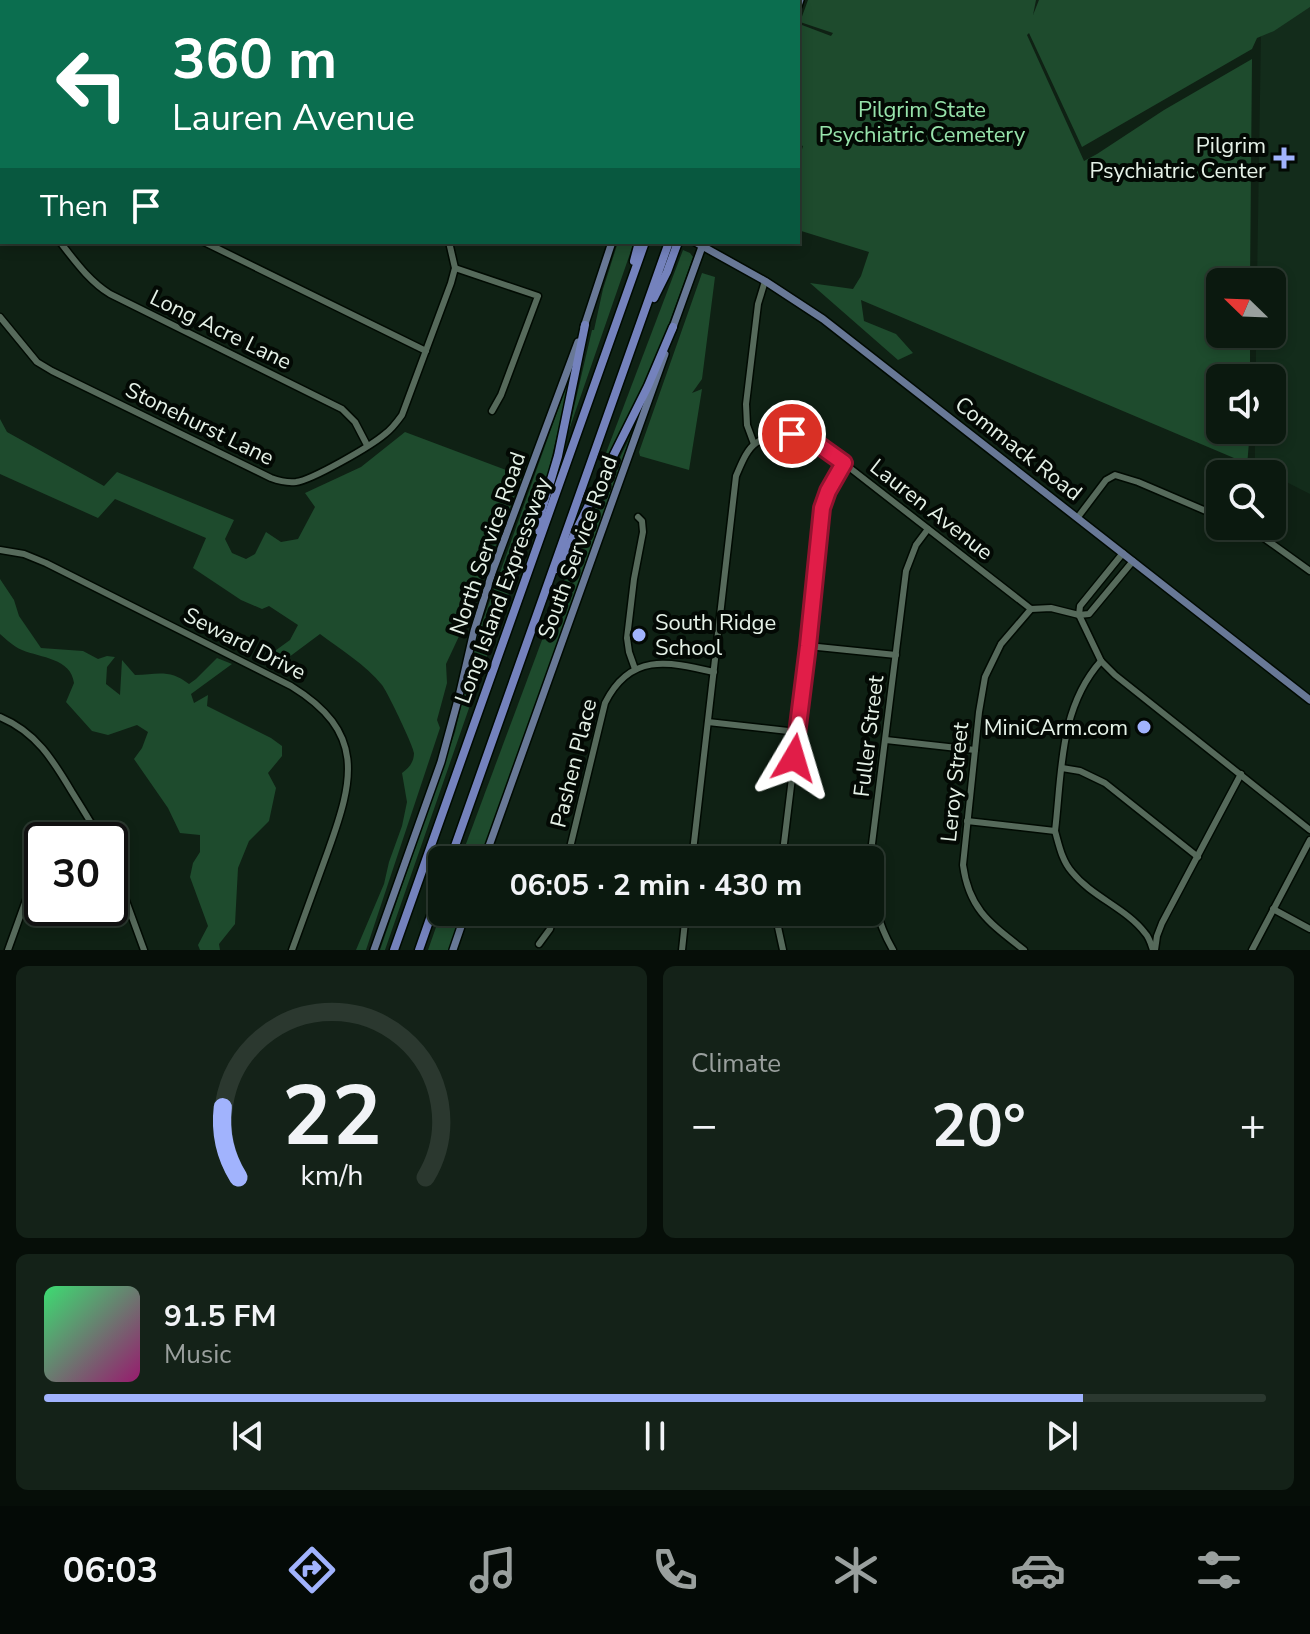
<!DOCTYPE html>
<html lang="en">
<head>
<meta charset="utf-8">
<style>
  :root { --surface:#0b190f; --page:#142218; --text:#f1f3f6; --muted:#9aa09e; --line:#2b382f; --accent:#a1b3fd }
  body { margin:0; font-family:"Nunito Sans",sans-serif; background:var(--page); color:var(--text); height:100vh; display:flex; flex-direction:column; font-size:30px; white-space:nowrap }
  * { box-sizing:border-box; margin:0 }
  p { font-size:26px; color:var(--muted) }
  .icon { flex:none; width:44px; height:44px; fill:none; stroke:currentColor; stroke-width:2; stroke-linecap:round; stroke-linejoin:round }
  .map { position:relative; height:950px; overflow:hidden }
  .details { display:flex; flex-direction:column; gap:16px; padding:16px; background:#060e08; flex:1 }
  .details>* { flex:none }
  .top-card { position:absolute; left:0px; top:0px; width:800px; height:244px; box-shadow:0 4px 12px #0003,0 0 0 2px var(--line); background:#0b6e4f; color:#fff; overflow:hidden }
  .needle { width:52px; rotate:293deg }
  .controls { position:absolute; left:1206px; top:268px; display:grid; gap:16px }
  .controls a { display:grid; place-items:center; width:80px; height:80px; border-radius:12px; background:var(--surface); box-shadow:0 4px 12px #0003,0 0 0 2px var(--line); font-size:40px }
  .speed { position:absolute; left:24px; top:822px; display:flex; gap:16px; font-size:40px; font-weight:700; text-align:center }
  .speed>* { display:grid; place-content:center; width:104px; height:104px; border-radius:50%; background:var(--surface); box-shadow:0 4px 12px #0003,0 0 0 2px var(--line); line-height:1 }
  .speed .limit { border:4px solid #111; border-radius:12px; background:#fff; color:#111 }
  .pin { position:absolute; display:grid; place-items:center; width:68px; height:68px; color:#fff; margin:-34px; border:4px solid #fff; border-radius:50%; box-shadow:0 2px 8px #0007 }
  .me { position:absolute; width:88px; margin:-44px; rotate:7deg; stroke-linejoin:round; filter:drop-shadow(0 0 6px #0008) }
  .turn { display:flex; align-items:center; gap:28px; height:168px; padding:0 40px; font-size:36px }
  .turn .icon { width:104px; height:104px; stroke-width:2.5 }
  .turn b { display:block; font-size:56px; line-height:68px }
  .then { display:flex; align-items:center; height:76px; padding:0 40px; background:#0003; gap:16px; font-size:30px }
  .big { font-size:60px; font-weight:700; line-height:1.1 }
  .details .widget { flex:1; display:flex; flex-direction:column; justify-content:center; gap:12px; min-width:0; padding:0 28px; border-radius:12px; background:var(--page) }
  .details .dial { align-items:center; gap:0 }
  .dial svg { height:208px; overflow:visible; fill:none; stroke:var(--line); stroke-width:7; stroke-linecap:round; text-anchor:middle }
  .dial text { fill:var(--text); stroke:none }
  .song { display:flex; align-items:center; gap:24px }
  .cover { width:96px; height:96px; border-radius:12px; background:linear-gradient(135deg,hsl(140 70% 55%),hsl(320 70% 35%)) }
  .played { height:8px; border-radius:4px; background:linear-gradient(90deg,var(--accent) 85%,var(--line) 85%) }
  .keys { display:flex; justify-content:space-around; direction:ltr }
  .heat { display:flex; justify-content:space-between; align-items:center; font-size:44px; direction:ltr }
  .details .tiles { flex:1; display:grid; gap:16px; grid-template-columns:1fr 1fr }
  .widget:last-child { grid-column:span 2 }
  .trip { position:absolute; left:428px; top:846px; width:456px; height:80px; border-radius:12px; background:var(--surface); box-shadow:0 4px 12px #0003,0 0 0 2px var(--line); font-weight:700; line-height:80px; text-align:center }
  .menu { display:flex; height:128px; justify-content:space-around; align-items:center; background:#040a06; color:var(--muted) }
  .menu .icon { width:56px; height:56px }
  .menu .on { color:var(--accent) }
  .menu b { font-size:36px; color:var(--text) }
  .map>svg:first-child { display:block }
  .built { fill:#132c1b }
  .green { fill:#1e4b2d }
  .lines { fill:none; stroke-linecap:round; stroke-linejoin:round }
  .minor-casing { stroke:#000a02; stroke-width:9 }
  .major-casing { stroke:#000a02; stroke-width:10 }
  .highway-casing { stroke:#000a02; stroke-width:11 }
  .minor { stroke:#566a5b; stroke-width:6 }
  .major { stroke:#687896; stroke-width:7 }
  .highway { stroke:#7482bd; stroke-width:8 }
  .route-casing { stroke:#92132f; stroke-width:20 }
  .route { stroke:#e11d48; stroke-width:14 }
  .poi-dot { fill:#a1b3fd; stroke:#030904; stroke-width:3 }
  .labels { text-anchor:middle; stroke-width:8; stroke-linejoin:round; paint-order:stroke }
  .park-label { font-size:22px; fill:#97e3ab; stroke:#030904 }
  .poi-label { font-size:22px; fill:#e5f1e7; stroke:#030904; text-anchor:end }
  .street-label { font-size:22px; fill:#e5f1e7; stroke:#030904 }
</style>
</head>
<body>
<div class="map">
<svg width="1310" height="950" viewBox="0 0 1310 950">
  <rect width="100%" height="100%" fill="#0f2114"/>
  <!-- built -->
  <path class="built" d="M1310,0V494L1255,466V430H1272V378H1256V334H1272V282H1257L1261,34Z"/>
  <!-- green -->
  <g class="green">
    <path d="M808,0H1036L1033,15L1039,0H1310V7L1274,31L1257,38L1252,49L1082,147L1029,33L1027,35L1084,161L1097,154L1164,110L1252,59L1250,282H1220V334H1250V378H1220V430H1250L1247,466L1234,458L861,300L864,321L896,334L913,353L898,360L810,283L853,289L861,276L869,252L798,230V162L803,146L798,144V35L802,25L831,36L833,33L800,22Z"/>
    <path d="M618,242H634L568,433L592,330H594L603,289Z"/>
    <path d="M683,250L690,253L693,257L650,376L603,471L598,474Z"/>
    <path d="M702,273L715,277L702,379L692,393L702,389L689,470L640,456L639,452Z"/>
    <path d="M566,387L568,389L542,498L385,950H380L455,732L477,637Z"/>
    <path d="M0,419L7,432L104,486L117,472L234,520L225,539L232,553L246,559L255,554L266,532L281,542L298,539L315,507L305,493L361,467L405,432L522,476L484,577L479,581L461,632L446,664L447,683L437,720L440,728L366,950H356L384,884L389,862L402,826L407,802L402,773C409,768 414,762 414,753C414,747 387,691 382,685C366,665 340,649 320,634L273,669L261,661L290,640L298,625L269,606L262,609L241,600L193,568L206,538L115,499L98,518L0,474Z"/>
    <path d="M631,435L480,860H460L580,538Z"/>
    <path d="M0,579L14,600L19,616L41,648L83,651L98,659L107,656L115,657L107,667L106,684L120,695L122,660L135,675C158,674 170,669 189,684L196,679L217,658L232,664L191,694L194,703L208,695L207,706L271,738L282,746V756L268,773L276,788L269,821L249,841L238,868L235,924L219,944L220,950H200L198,945L208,926L190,877L193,863L200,852V835L180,833L168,808L134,759L142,748L148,732L137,725L108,735L92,731L66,702L74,683C71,658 41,658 22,650C13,646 7,640 0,634Z"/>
    <path d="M442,910V912H462L449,950H428Z"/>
  </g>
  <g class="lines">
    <defs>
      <g id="minor">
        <path d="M19,0L21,2"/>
        <path d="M129,2L130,0"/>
        <path d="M370,2L371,0"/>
        <path d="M0,169L2,171"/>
        <path d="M60,242C75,261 89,281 110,294L342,409L355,422L367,445"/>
        <path d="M204,242L426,351"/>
        <path d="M455,268L538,296L501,395L492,411"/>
        <path d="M0,317L37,362L52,371L271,478C279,481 286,483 296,482C312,480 371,446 385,434C392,429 397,422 402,415L451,283L455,268L449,242"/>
        <path d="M754,444L747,425L746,404L758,304L765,281"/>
        <path d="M1078,517L1106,480L1115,475L1138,482L1220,517"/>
        <path d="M1241,526L1264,538L1310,571"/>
        <path d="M0,550L24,554L46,563L291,686C366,732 354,779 328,851C316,884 304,917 292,950"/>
        <path d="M1079,615L1101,661L1115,675L1310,830"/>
        <path d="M1079,615L1080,606L1123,553"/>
        <path d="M808,646L896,655"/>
        <path d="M1101,661C1059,708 1062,772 1055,831C1059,845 1062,861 1072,872C1092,897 1126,908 1145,933C1149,937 1151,944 1153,950"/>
        <path d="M635,669L629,652L627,638L634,579L643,532L642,521L638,517"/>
        <path d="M0,717C36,732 53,760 72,792C82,808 92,824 101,840"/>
        <path d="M708,722L797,732"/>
        <path d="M886,740L975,750"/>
        <path d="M1062,768L1080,771L1105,783L1198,857"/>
        <path d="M967,821L1055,831"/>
        <path d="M63,840L91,823"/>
        <path d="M110,857L144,950"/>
        <path d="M567,860L605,703C630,653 667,661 714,672"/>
        <path d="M692,860L736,476C741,465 746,450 756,443C777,428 803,435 823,447L1031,609L1051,608L1079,615L1089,614L1133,561"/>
        <path d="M782,860L808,646L822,508L828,491L844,463"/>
        <path d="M1273,909L1310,929"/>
        <path d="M777,912L847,919L876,915"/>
        <path d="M777,912L778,927L783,950"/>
        <path d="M539,944L550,929L554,912"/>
        <path d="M8,950L26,900L42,867"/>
        <path d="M682,950L686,912"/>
        <path d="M893,950C875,919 869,887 871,852L906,571L916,545L928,529"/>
        <path d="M1024,950C991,924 969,910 963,865L979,712L985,677L1001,644L1031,609"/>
        <path d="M1155,950L1157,936L1162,923L1241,774"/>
        <path d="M1252,950L1310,840"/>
      </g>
      <g id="major">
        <path d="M203,0L207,2"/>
        <path d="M683,2L685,0"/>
        <path d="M798,6L800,0"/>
        <path d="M695,242L765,281L823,319L1310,700"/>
        <path d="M584,327L612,242"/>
        <path d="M672,330L703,244"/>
        <path d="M484,860L665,354"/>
        <path d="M374,950L441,762L459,696L474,631L493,570L578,342"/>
        <path d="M453,950L466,912"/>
      </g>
      <g id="highway">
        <path d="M702,2L703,0"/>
        <path d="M718,2L719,0"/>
        <path d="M730,2L731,0"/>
        <path d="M757,2L758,0"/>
        <path d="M768,2L769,0"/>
        <path d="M781,2V0"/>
        <path d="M634,261L639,242"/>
        <path d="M654,298L667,272L678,242"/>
        <path d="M539,531L541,513L558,456L585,325"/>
        <path d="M557,569L648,386L673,327"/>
        <path d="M450,860L669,242"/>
        <path d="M394,950L645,242"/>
        <path d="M419,950L442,884"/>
      </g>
    </defs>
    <!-- minor casing -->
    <use href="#minor" class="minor-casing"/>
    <!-- major casing -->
    <use href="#major" class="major-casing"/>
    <!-- highway casing -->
    <use href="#highway" class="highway-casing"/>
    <!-- minor -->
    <use href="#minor" class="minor"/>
    <!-- major -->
    <use href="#major" class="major"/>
    <!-- highway -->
    <use href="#highway" class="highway"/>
  </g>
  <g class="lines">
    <defs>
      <path id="route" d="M792,434L809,438L844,463L828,491L822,508L808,646L794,758"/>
    </defs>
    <!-- route casing -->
    <use href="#route" class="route-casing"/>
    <!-- route -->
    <use href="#route" class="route"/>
  </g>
  <!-- markers -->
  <g class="poi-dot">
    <path d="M1280 146h8v8h8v8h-8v8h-8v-8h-8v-8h8z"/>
    <circle cx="639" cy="635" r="8"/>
    <circle cx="1144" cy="727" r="8"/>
  </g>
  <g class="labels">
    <!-- park labels -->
    <g class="park-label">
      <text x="922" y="117">Pilgrim State<tspan x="922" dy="25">Psychiatric Cemetery</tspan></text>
    </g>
    <!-- poi labels -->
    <g class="poi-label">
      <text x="1266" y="153">Pilgrim<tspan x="1266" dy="25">Psychiatric Center</tspan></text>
      <text x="655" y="630" text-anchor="start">South Ridge<tspan x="655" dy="25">School</tspan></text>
      <text x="1128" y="735">MiniCArm.com</text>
    </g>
    <!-- street labels -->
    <g class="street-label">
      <text transform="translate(221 329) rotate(26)" y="8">Long Acre Lane</text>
      <text transform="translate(200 423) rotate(26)" y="8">Stonehurst Lane</text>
      <text transform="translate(1019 448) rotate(38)" y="8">Commack Road</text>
      <text transform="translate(932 509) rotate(38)" y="8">Lauren Avenue</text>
      <text transform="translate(487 543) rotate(-71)" y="8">North Service Road</text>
      <text transform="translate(577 547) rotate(-70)" y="8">South Service Road</text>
      <text transform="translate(502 590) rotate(-70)" y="8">Long Island Expressway</text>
      <text transform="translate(245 643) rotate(27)" y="8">Seward Drive</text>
      <text transform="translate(868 736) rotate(-83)" y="8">Fuller Street</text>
      <text transform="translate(573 763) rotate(-76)" y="8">Pashen Place</text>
      <text transform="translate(954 782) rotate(-84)" y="8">Leroy Street</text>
    </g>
  </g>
</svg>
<div class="controls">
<a><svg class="needle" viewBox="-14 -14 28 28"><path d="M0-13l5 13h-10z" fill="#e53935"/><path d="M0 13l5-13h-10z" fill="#9aa09e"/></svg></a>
<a><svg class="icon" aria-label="sound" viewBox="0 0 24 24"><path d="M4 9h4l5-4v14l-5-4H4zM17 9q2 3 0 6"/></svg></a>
<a><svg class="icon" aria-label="search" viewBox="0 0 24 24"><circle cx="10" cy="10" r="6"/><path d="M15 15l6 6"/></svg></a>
</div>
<div class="speed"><div class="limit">30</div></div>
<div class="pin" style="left:792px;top:434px;background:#d93025"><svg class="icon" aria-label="arrive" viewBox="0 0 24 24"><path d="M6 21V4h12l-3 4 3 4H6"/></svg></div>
<svg class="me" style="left:794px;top:758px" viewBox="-20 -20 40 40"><path d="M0-17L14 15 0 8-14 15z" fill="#e11d48" stroke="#fff" stroke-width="4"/></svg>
<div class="trip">06:05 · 2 min · 430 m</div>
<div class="top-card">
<div class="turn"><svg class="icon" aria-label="left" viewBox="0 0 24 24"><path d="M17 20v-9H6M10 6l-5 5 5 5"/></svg><div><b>360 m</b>Lauren Avenue</div></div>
<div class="then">Then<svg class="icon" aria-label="arrive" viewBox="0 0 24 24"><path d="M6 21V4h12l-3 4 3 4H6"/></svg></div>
</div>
</div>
<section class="details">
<div class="tiles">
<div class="widget dial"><svg viewBox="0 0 100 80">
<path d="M14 69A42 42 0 1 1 86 69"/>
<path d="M14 69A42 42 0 0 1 8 42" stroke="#a1b3fd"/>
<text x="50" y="56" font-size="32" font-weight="700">22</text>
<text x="50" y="72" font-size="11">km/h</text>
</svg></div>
<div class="widget"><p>Climate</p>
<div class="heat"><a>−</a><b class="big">20°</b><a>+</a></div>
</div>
<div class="widget">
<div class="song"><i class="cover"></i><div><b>91.5 FM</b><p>Music</p></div></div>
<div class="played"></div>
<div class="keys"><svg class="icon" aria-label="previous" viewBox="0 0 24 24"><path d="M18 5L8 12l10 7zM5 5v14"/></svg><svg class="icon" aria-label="pause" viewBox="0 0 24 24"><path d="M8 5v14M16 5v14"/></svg><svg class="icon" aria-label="next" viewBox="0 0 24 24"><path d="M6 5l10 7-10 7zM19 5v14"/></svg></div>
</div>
</div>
</section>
<nav class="menu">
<b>06:03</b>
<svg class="icon on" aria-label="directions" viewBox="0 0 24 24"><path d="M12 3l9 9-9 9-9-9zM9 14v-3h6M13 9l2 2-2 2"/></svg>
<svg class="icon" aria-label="music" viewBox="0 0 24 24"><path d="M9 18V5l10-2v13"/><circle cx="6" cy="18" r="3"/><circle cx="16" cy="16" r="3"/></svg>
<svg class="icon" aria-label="phone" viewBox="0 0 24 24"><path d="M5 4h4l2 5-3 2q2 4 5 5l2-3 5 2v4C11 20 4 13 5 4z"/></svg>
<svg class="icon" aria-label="climate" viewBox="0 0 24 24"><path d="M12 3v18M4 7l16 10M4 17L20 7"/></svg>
<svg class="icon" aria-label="car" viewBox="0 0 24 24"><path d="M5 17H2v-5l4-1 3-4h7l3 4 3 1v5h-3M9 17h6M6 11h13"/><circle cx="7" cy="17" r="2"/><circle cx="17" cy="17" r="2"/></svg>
<svg class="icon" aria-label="filters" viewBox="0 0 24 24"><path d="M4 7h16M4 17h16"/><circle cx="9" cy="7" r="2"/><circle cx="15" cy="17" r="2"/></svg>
</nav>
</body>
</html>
